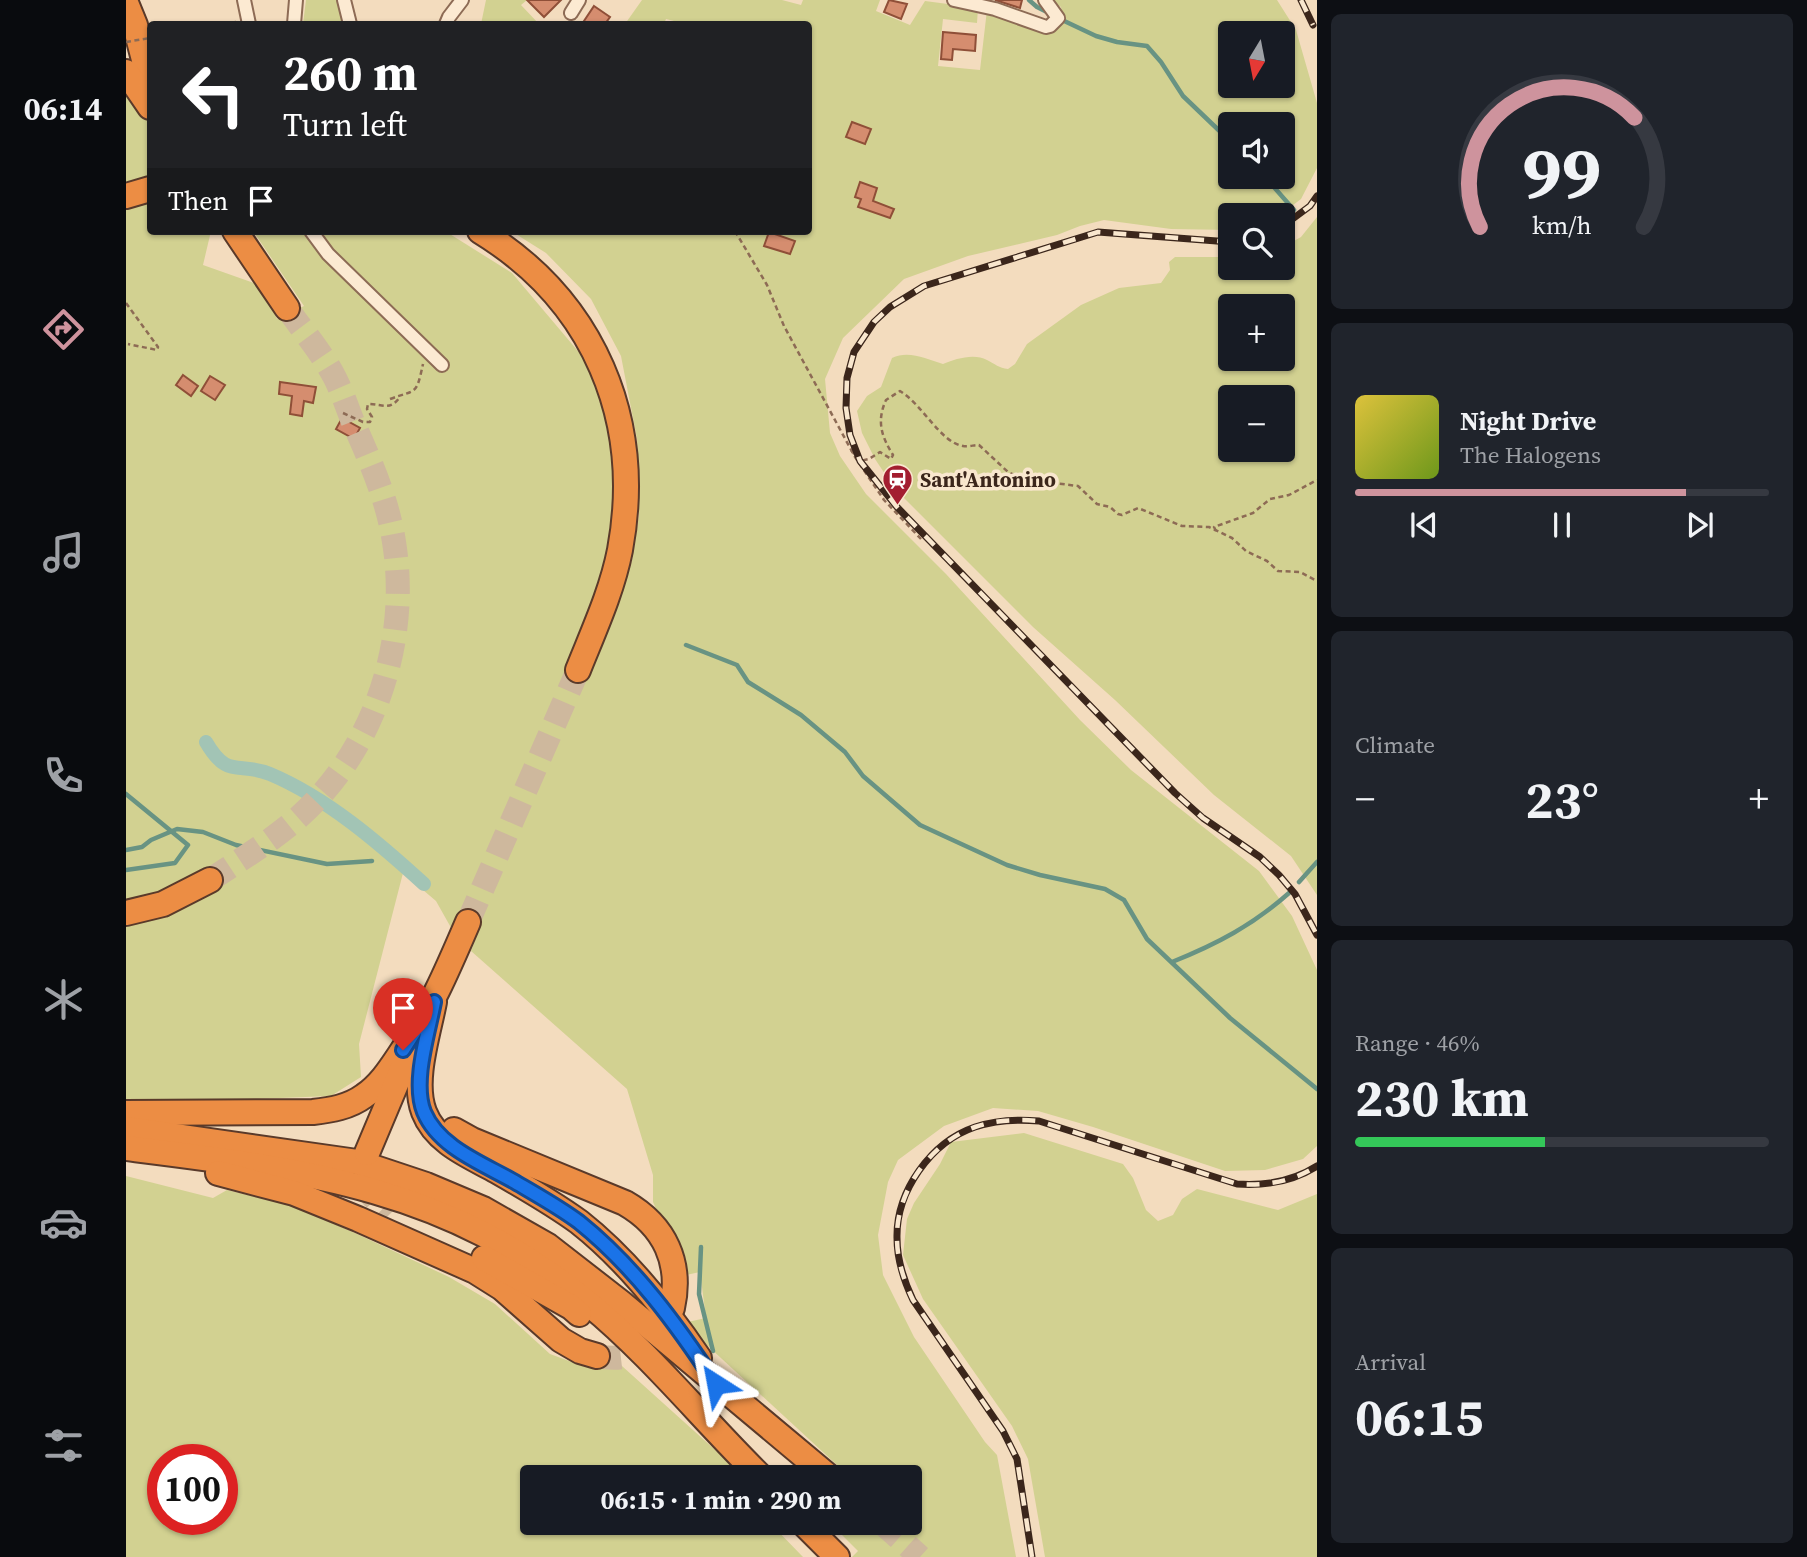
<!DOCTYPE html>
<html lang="en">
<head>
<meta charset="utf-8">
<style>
  :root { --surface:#171b24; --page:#20242c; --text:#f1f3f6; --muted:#9ea1a6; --line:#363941; --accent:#ce939d }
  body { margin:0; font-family:"Source Serif 4",serif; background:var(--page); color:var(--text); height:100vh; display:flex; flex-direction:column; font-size:26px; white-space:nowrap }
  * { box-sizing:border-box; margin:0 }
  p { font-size:23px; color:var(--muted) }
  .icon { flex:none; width:38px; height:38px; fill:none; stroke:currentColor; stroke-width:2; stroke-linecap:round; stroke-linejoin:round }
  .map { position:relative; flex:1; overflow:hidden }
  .panel { display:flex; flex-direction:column; gap:14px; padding:14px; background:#0d0f14; width:490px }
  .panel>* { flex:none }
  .banner { position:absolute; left:21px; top:21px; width:665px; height:214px; border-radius:7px; box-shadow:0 2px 5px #0004; background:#202124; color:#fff; overflow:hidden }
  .needle { width:46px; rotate:190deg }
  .controls { position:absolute; left:1092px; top:21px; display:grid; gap:14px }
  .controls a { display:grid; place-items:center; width:77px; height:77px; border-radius:7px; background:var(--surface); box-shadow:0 2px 5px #0004; font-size:35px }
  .speed { position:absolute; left:21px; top:1444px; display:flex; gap:14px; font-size:35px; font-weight:700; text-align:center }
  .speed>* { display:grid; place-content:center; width:91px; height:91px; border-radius:50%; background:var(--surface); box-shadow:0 2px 5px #0004; line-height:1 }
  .speed .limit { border:10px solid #d22; background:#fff; color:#111 }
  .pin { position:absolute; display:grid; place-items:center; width:60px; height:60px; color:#fff; margin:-72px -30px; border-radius:50% 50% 50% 0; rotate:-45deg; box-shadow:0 0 7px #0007 }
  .pin .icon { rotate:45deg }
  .me { position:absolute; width:77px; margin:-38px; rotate:326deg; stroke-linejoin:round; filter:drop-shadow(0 0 5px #0008) }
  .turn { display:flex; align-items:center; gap:24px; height:147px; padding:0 21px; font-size:32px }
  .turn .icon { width:91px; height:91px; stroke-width:2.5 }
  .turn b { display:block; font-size:49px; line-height:60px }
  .then { display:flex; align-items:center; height:66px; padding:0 21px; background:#0003; gap:14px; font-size:26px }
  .big { font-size:52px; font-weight:700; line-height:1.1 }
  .panel .widget { flex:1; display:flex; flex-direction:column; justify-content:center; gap:10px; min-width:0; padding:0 24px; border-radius:10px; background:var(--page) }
  .panel .dial { align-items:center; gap:0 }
  .dial svg { height:182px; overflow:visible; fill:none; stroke:var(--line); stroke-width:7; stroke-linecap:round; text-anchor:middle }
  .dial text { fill:var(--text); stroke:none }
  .song { display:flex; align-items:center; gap:21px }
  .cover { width:84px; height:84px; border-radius:10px; background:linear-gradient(135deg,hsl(50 70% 55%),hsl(80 70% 35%)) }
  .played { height:7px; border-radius:4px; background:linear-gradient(90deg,var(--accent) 80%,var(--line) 80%) }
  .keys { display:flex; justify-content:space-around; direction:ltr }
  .heat { display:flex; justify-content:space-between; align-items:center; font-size:38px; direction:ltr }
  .charge { height:10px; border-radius:5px; background:linear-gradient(90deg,#34c759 46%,var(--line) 0) }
  .trip { position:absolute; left:394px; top:1465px; width:402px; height:70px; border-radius:7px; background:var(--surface); box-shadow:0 2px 5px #0004; font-weight:700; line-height:70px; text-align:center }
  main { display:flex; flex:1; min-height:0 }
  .tabs { display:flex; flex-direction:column; width:126px; justify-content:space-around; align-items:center; background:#090b0e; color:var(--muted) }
  .tabs .icon { width:49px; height:49px }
  .tabs .selected { color:var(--accent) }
  .tabs b { font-size:32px; color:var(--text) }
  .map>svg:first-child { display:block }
  .green { fill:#d2d191; fill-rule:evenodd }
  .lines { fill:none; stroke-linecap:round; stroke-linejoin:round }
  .stream { stroke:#689383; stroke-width:4.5 }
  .canal { stroke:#a2c4b5; stroke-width:14 }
  .building { fill:#d58d6f; stroke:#8f4f38; stroke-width:2 }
  .motorway-tunnel { stroke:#ceb89d; stroke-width:24; stroke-dasharray:24 12; stroke-linecap:butt }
  .minor-casing { stroke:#8d6b55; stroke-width:16 }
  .motorway-casing { stroke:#5a3a2a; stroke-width:28 }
  .path { stroke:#8d6b55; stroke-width:2.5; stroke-dasharray:5 3.5; stroke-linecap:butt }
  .minor { stroke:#fcead2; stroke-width:12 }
  .motorway { stroke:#ec8d44; stroke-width:24 }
  .rail-casing { stroke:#3b261b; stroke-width:7 }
  .rail { stroke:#f9e7ce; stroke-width:4.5; stroke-dasharray:13; stroke-linecap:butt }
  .path-bridge { stroke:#8d6b55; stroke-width:2.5; stroke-dasharray:5 3.5; stroke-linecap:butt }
  .route-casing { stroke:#114b97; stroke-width:18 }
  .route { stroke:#1a73e8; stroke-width:12 }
  .labels { text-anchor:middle; stroke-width:7; stroke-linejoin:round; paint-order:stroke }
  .poi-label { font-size:21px; font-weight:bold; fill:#3b261b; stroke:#f9e7ce; text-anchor:start }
</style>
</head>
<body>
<main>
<nav class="tabs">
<b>06:14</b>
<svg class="icon selected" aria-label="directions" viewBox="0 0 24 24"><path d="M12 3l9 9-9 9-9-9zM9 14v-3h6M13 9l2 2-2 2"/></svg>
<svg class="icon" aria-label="music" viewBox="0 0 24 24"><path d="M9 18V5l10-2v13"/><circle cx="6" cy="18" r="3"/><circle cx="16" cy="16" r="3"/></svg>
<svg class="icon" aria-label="phone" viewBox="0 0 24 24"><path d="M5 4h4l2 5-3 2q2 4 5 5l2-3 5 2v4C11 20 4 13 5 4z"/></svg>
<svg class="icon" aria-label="climate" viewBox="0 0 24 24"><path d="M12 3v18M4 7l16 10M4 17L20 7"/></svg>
<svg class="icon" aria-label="car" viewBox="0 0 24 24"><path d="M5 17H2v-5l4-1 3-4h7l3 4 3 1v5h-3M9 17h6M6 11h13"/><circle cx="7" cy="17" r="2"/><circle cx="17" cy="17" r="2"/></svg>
<svg class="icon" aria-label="filters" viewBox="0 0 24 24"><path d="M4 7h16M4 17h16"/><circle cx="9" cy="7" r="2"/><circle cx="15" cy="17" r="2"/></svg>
</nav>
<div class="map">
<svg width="1191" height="1557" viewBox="0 0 1191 1557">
  <rect width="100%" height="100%" fill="#f3dcbe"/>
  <!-- green -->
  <g class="green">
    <path d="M180,0H213L219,24H177Z"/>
    <path d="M360,0H401L395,5L413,24H355Z"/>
    <path d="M516,0H656L675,5L677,0H754L750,11L784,25L799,1L852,8L851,23L817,19L812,66L854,70L861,10L925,31L937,20L935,7L924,0H1151L1170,30L1191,103V168L1175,199L1154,215H1104V230L1045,229L978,220L954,226L931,235L842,256L778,279L717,338L699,379L704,433L714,456L740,494L820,574L954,720L1005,770L1133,871L1166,916L1191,970V1146L1177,1159L1139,1170L1099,1171L967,1127L912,1111L867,1108L818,1126L772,1160L762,1182L752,1235L757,1275L788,1337L859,1442L871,1455L890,1557H726L732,1551L710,1529L714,1523L784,1522V1477H724L557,1323L580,1318L574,1272L560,1275L527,1202V1175L501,1089L345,951L355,924L335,916L328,933L310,901L277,873L233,1044L235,1077L205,1096L0,1104V82L24,119V231H85L77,265L136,286L151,319L178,306L127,231H319L386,273L462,363L487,440L491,496L481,554L447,664L439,675L444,683L452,685L463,679L506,560L513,515L511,439L495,356L465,299L420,253L385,231H682V24H560L540,19L538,24H499ZM1104,33H1157V86H1104ZM1104,124H1157V177H1104Z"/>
    <path d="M1191,217V895L1165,856L1088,795L989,700L907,627L769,489L749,459L736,433L731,411L741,396L755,387L766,358C783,350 800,359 817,364C829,359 848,353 861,360C869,364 873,368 882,369L889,364L901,344L955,305L993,288L1035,283L1044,270L1043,262L1049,257H1104V268H1157V247L1175,237ZM1104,306H1157V359H1104ZM1104,397H1157V450H1104Z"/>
    <path d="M898,1133L997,1164L1007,1178L1020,1210L1032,1221L1047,1215L1056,1199L1071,1189L1152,1210L1191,1194V1557H919L902,1459L886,1426L797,1299L777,1255L781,1219L788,1203L814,1164L825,1142Z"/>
    <path d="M0,1176L87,1198L101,1190L167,1206L229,1233L323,1277L369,1304L424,1354L454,1365L473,1368L476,1348L618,1476L406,1477V1522L644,1523L677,1557H0ZM37,1460H96V1519H37Z"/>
  </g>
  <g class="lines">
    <!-- stream -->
    <g class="stream">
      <path d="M903,0L911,7L923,13"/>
      <path d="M934,19L970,36L991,42L1021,46L1035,62L1057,96L1104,141"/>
      <path d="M1139,177L1168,210"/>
      <path d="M560,645L611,665L622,682L675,715L719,752L737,776L794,825L881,865L914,875L979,889L998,900L1021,939L1104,1018L1191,1089"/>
      <path d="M0,794L62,845L49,863L0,870"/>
      <path d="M0,850L16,847L25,840L51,829L77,832L110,845L201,864L246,861"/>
      <path d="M1173,882L1191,862"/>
      <path d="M1046,962C1091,944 1127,925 1163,893"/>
      <path d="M575,1247L573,1294L587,1351"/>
    </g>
    <!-- canal -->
    <path class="canal" d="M80,742C102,780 112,761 144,774C201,798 253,843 298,884"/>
  </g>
  <!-- building -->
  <g class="building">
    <path d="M401,0H435L418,17Z"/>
    <path d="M763,0L781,4L775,19L758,12Z"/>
    <path d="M869,0H896L894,8Z"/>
    <path d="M468,6L484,17L479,24H456Z"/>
    <path d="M817,32L850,35L849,51L827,49L826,60L815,59Z"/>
    <path d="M726,122L745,129L739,144L720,137Z"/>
    <path d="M734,182L751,188L747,201L768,209L764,218L732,207L735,199L729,197Z"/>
    <path d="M643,232L669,241L664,254L638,246Z"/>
    <path d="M57,375L72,386L65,396L50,385Z"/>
    <path d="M84,376L99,385L89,400L75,391Z"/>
    <path d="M154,382L190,387L187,403L178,401L176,416L164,414L166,396L153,394Z"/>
    <path d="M216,418L234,428L228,439L210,429Z"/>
  </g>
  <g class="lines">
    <!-- motorway-tunnel -->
    <g class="motorway-tunnel">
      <path d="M84,880C114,860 147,840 174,816C249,749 284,640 268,542C262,501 244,460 227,422C221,407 216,392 209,378C196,353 177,331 161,308"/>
      <path d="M342,922L452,670"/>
      <path d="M239,1178L246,1196L264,1214"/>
      <path d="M471,1356C494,1361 515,1356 531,1339"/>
      <path d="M755,1522L794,1557"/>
    </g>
    <defs>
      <g id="minor">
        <path d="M118,0L123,24"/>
        <path d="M218,0L224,24"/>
        <path d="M828,0L869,9L920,27L924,26L932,18L919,0"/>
        <path d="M445,13L453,0"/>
        <path d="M168,24L170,0"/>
        <path d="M320,24L323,17L336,0"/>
        <path d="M185,231L202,254L316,365"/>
      </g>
      <g id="motorway">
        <path d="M0,3L9,25L24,83"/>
        <path d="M0,72L24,107"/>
        <path d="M0,196L24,189"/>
        <path d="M109,231L161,308"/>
        <path d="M354,231C468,301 518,419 494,550C486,591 468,630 452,670"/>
        <path d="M0,913L37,904L84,880"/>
        <path d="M308,1002C302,1034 286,1081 298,1112C310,1143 344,1156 371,1171C399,1187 427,1203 453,1222C500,1259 539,1308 573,1358"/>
        <path d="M0,1113L187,1112C205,1110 223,1107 238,1096C253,1086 263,1071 273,1056C304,1011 321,971 342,922"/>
        <path d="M0,1129L231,1162L300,1185L357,1209L422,1246L494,1302L702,1476"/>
        <path d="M328,1130L346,1140L499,1203C539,1226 556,1263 546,1308"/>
        <path d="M0,1148C176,1170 320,1186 463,1304C526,1356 577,1420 635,1477"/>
        <path d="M241,1153L278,1065"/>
        <path d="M92,1173L168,1193L232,1219L349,1271L376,1288L435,1340L454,1351L471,1356"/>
        <path d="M358,1258L445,1307L453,1314"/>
        <path d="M676,1522L711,1557"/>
      </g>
    </defs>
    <!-- minor casing -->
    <use href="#minor" class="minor-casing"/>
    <!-- motorway casing -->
    <use href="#motorway" class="motorway-casing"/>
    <!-- path -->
    <g class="path">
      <path d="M97,24L110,22"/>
      <path d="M609,231L641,285L658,326L729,457L758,500L795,539"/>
      <path d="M0,303L32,347L31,350L2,344"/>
      <path d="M264,399C291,389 290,396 297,364"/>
      <path d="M217,413L237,422H244L246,417L241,409L242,404C257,404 264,411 274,397"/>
      <path d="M725,450L734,461L743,459L754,452L765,459L767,455C756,437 750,422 760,400L774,391C797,405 814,442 837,446C842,447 848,445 853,445L882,472L896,479L952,486L971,504L984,507L992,514L996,515L1012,508L1056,526L1083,527L1106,538L1120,551L1141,561L1152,571L1174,572L1191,581"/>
      <path d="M1090,531L1088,527L1127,513L1144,499L1163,495L1191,480"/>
    </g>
    <!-- minor -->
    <use href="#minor" class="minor"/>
    <!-- motorway -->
    <use href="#motorway" class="motorway"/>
    <defs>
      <g id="rail">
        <path d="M1175,0L1187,25"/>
        <path d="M1157,226L1184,206L1191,196"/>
        <path d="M1104,242L972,232L798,286L764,307L748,322L728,352L721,378L720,408L724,435L734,461L771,507L1049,793L1077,818L1134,857L1153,875L1169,894L1191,935"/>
        <path d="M906,1557L891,1459L877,1431L787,1300C778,1281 771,1260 771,1238C770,1191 805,1142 849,1127C870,1120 891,1119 913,1121L1111,1184C1140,1186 1166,1182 1191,1166"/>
      </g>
    </defs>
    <!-- rail casing -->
    <use href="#rail" class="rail-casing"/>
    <!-- rail -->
    <use href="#rail" class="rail"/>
    <!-- path-bridge -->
    <path class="path-bridge" d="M0,42L24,38"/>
  </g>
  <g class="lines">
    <defs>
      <path id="route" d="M277,1050L308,1002C302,1034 286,1082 298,1112C313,1148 358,1164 389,1182C411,1195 433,1207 453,1222C509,1267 551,1325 590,1384"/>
    </defs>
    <!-- route casing -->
    <use href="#route" class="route-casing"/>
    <!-- route -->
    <use href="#route" class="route"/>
  </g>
  <!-- icons -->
  <defs>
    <symbol id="station-pin" viewBox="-11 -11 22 30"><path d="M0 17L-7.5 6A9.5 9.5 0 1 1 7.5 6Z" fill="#a31e30" stroke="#f9e7ce"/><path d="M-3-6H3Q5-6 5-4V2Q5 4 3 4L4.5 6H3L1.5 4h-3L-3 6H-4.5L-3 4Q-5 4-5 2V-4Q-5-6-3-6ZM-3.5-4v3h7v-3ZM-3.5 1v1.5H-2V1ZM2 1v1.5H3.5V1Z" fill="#fff"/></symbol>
  </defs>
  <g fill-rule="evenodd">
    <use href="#station-pin" x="754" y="462" width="35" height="47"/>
  </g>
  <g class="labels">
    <!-- poi labels -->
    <g class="poi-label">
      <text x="794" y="487">Sant'Antonino</text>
    </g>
  </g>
</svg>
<div class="controls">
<a><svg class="needle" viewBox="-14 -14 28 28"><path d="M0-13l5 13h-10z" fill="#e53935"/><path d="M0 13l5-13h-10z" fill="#9ea1a6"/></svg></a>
<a><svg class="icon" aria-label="sound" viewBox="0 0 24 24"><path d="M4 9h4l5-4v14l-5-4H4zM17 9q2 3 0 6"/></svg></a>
<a><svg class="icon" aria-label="search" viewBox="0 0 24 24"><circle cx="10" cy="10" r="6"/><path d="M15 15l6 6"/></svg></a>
<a>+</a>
<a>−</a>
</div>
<div class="speed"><div class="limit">100</div></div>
<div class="pin" style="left:277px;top:1050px;background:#d93025"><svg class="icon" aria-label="arrive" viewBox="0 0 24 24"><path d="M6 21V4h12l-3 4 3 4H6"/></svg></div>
<svg class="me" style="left:590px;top:1384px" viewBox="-20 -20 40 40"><path d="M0-17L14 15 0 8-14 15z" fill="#1a73e8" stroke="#fff" stroke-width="4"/></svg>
<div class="trip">06:15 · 1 min · 290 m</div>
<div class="banner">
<div class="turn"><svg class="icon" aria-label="left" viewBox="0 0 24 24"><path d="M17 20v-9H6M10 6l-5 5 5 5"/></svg><div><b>260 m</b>Turn left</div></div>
<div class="then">Then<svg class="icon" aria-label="arrive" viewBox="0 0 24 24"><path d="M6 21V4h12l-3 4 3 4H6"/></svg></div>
</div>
</div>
<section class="panel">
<div class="widget dial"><svg viewBox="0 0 100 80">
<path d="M14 69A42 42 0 1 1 86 69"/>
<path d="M14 69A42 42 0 0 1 82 21" stroke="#ce939d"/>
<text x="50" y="56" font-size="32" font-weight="700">99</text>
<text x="50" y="72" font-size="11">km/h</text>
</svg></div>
<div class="widget">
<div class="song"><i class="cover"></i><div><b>Night Drive</b><p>The Halogens</p></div></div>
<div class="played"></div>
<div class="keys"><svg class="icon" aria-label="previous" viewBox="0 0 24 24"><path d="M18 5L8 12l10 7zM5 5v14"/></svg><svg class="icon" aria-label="pause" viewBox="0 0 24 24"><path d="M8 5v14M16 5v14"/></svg><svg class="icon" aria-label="next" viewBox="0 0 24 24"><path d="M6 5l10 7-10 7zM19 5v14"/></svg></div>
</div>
<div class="widget"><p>Climate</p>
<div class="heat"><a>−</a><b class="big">23°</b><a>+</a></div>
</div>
<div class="widget"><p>Range · 46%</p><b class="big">230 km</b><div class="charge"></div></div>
<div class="widget"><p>Arrival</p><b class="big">06:15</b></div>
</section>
</main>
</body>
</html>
